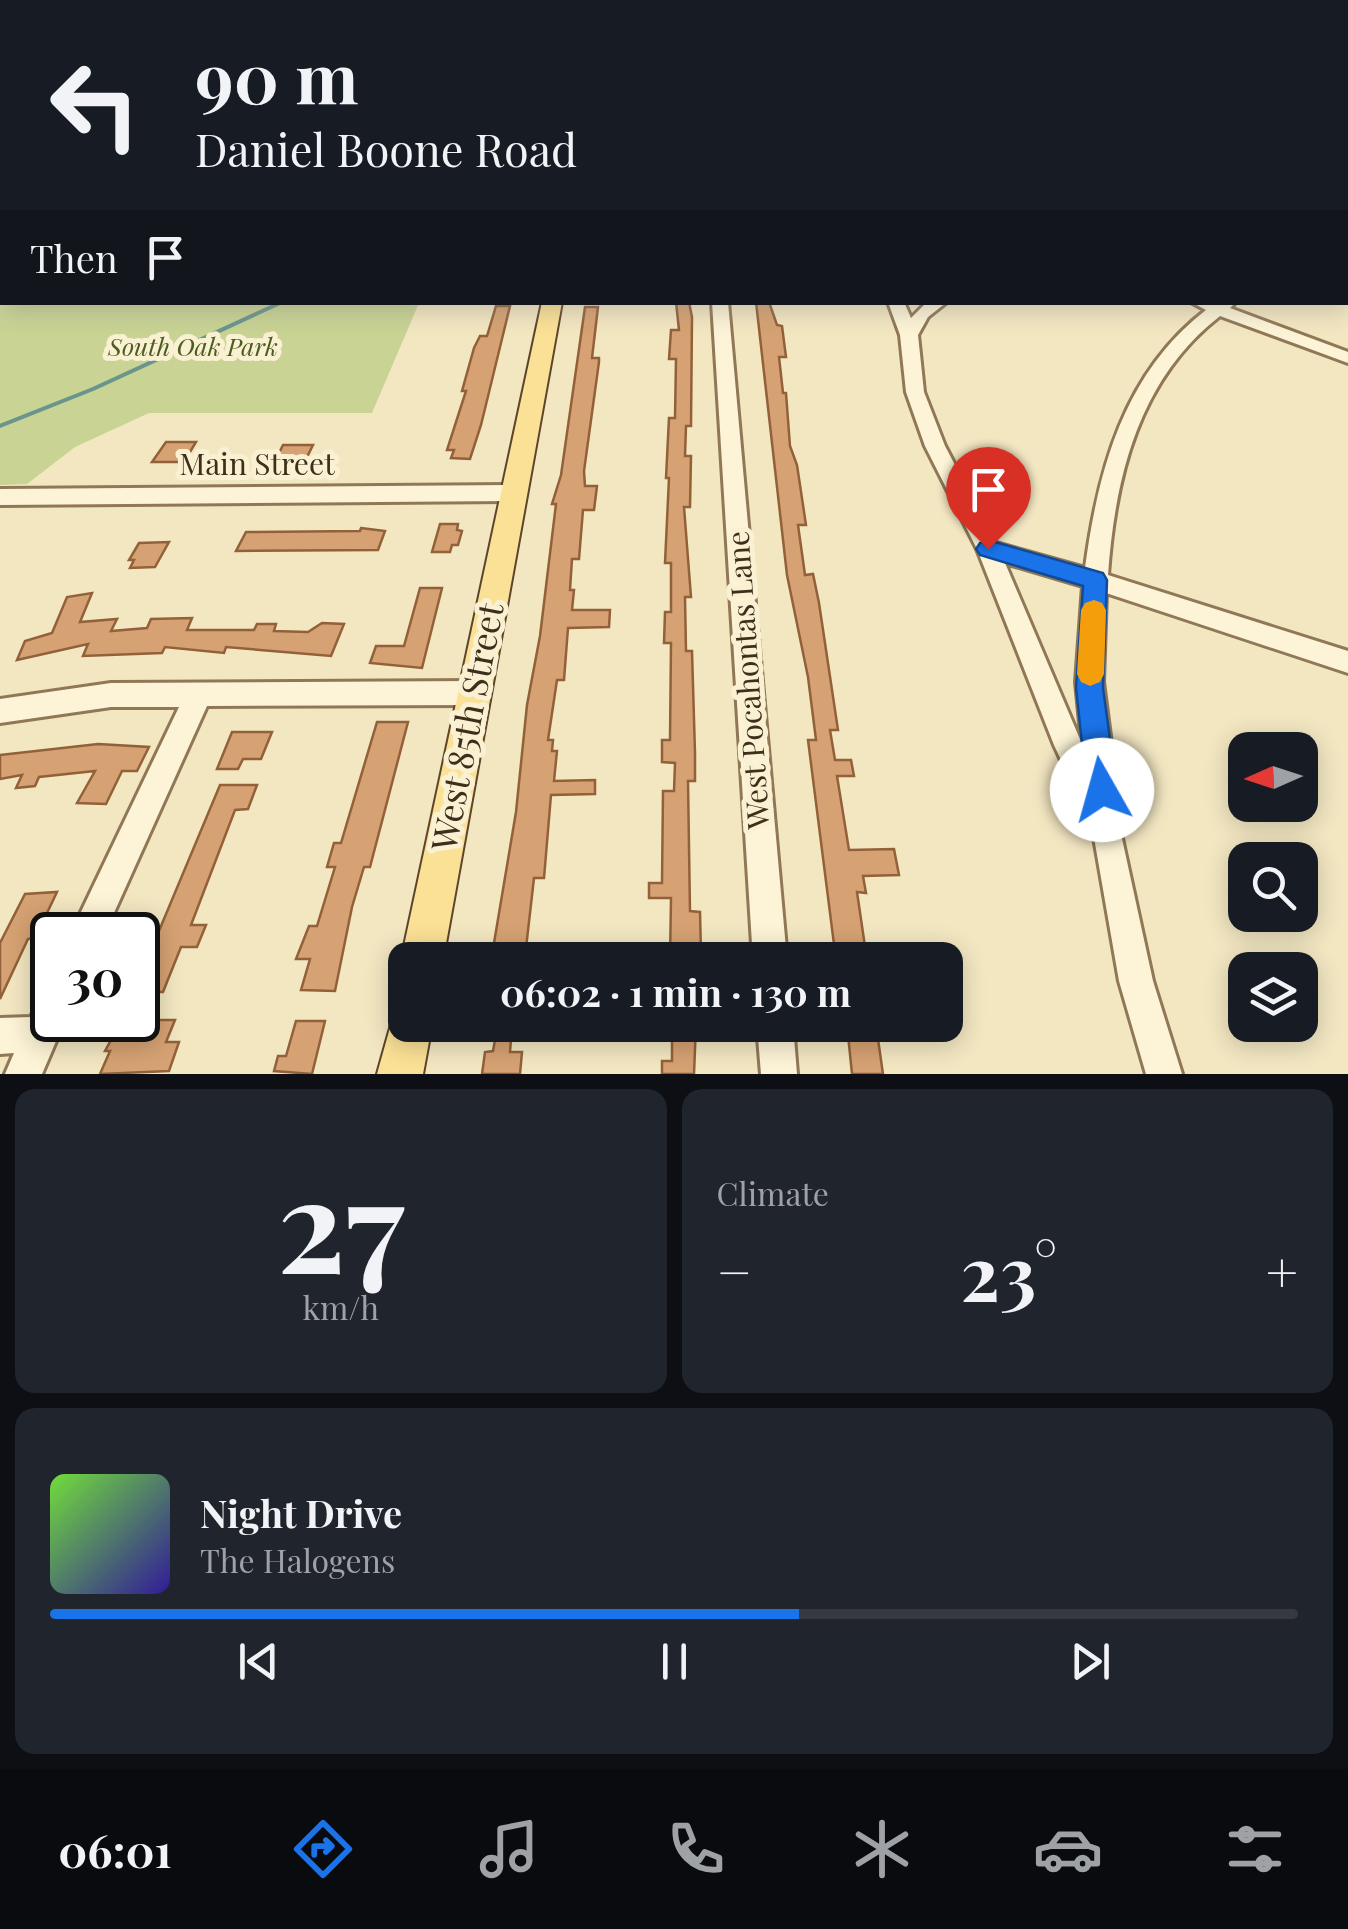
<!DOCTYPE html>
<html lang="en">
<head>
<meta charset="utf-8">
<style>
  :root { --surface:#171b24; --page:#20242c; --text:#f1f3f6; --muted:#9ea1a6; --line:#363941; --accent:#1a73e8 }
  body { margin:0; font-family:"Playfair Display",serif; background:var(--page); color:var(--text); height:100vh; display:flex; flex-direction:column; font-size:38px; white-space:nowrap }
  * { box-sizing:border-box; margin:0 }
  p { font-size:32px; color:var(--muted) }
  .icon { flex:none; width:55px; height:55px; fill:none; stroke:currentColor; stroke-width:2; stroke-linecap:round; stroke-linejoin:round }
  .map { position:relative; height:1074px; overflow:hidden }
  .details { display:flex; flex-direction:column; gap:15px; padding:15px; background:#0d0f14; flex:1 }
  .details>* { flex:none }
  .hud { position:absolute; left:0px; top:0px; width:1350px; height:305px; box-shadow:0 5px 25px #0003; background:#171b24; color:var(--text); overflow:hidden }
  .needle { width:65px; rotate:267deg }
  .controls { position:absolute; left:1228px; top:732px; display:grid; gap:20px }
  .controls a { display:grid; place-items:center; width:90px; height:90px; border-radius:20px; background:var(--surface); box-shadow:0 5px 25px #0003; font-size:50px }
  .speed { position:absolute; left:30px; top:912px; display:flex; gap:20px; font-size:50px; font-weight:700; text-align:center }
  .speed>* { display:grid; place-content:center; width:130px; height:130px; border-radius:50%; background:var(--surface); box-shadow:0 5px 25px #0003; line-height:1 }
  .speed .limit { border:5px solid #111; border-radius:15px; background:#fff; color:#111 }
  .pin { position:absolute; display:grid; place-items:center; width:85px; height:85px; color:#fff; margin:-102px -42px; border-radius:50% 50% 50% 0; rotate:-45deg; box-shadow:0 0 10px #0007 }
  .pin .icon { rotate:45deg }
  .me { position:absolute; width:110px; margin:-55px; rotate:353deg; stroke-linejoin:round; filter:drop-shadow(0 0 8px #0008) }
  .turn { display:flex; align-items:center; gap:35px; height:210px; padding:0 30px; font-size:45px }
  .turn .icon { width:130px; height:130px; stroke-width:2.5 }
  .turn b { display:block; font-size:70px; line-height:85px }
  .then { display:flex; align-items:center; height:95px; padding:0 30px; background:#0003; gap:20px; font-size:38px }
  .big { font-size:75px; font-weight:700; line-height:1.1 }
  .details .tile { flex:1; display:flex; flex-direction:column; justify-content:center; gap:15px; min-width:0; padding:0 35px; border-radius:20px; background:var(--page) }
  .details .dial { align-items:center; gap:0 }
  .dial b { font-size:130px; line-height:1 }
  .song { display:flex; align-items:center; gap:30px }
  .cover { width:120px; height:120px; border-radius:15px; background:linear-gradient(135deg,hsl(100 70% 55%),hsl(250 70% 35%)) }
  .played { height:10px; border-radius:5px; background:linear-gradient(90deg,var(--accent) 60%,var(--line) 60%) }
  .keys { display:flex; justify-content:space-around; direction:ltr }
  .heat { display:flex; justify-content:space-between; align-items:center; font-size:55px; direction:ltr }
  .details .tiles { flex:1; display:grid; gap:15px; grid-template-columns:1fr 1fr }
  .tile:last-child { grid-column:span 2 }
  .trip { position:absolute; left:388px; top:942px; width:575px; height:100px; border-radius:20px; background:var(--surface); box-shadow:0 5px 25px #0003; font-weight:700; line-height:100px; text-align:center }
  .tabs { display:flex; height:160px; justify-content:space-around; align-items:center; background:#090b0e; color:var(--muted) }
  .tabs .icon { width:70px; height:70px }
  .tabs .selected { color:var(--accent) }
  .tabs b { font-size:45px; color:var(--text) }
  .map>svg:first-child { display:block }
  .green { fill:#c8d394 }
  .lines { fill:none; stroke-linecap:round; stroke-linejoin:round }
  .stream { stroke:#6a958d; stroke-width:4 }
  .building { fill:#d6a273; stroke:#926139; stroke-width:2.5 }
  .minor-casing { stroke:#907856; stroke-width:6 }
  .major-casing { stroke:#5d452b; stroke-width:4 }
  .minor { fill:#fdf4d7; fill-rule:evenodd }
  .major { fill:#fbe196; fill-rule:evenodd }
  .route { fill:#1a73e8; stroke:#114b97; stroke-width:2.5 }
  .slow { fill:#f59e0b }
  .labels { text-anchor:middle; stroke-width:10; stroke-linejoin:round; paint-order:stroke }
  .far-park-label { font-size:25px; font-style:italic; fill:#4b5d20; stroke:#faf1d3 }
  .street-label { font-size:30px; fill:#3e2f1d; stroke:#faf1d3 }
  .near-street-label { font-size:35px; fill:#3e2f1d; stroke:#faf1d3 }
</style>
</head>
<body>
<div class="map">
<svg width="1348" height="1074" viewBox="0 0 1348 1074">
  <rect width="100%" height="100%" fill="#f3e7c2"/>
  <!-- green -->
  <path class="green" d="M0,299L2,302L419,303L372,413H149L75,447L27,484L0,485Z"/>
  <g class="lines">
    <!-- stream -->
    <path class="stream" d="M0,426L93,389L282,302"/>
  </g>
  <!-- building -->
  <g class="building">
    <path d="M676,302H689L692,317L691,426H686L685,456H691L690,507H684L691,597H685L686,651H692L695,753V781H688L690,911L700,912L701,953H695V960H670L671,898H649V883H662L663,791H674L675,763L662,762V740H670L671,643H664L665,612H671V563H665L669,478H666L669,418H675L676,359H669L671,330H679Z"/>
    <path d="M756,302H769L777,325L782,326L786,357H779L783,393H786L790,446L797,465L806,525H798L805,575L813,574L819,603L838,730H830L835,760H851L854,776H837L849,850L894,849L899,875L863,876L866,893L857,892L867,960H836L808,740H816L808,677L787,575Z"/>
    <path d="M496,306H510L481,425L470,459L451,458L454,450H447L466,391H462L474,348L480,336H487Z"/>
    <path d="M585,307H598L592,358H599V362L584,471L585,486H597L594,510H583L579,559H572L570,590H574L572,610H610L609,627L568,628L564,680H557L548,740H553L552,751H557L554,781L595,780V794L551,795L544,878H534L526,948L493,949L516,812L527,705L540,636L556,504H552L561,475Z"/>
    <path d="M166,442H196L184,462H152Z"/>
    <path d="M283,445H313L305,461H275Z"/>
    <path d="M440,524H458L457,530L462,531L458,545H452L450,552H432Z"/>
    <path d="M361,528L385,531L378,550L236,551L246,532L360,531Z"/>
    <path d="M169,542L155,567L130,568L134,560H129L139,543Z"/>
    <path d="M420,588H442L422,668L370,663L376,646H404Z"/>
    <path d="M92,593L80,622L117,619L111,631L147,628L151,619L192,618L187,630H254L257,624H276L274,631L308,632L322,623L344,624L331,656L226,647L224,653L165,647L162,653L83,656L88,644L17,660L25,641L52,633L67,597Z"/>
    <path d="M377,722H408L370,867H364L352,907L335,991L301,990L310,959H296L309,926H317L335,867H327L334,843H341Z"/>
    <path d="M232,732H272L261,759H243L238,769H217Z"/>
    <path d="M98,744L149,747L137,771H122L106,804L77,803L95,771L39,777L35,786L16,788L22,775L0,779V755Z"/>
    <path d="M220,785H257L248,809L235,810L191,925H206L197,947H181L163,992H138V981Z"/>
    <path d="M57,892L35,938L28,939L0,999V943L25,894Z"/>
    <path d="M122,1020H175L166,1042H179L169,1071L100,1074L110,1051H105Z"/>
    <path d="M296,1021H325L312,1074L274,1071L278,1056H286Z"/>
    <path d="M672,1025H696L694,1074H662V1061H672Z"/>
    <path d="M847,1025H876L883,1074H852Z"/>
    <path d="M511,1039L510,1052H522L520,1074H482L485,1052L493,1051L495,1040Z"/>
  </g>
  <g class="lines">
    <defs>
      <g id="minor">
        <rect x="0" y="185" width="2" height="8"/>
        <path d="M712,302H728L787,960H753Z"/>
        <path d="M888,302H904L911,318L927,302H947L928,317L918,335L924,392L945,446L996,543L1085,568C1098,470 1124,373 1206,310L1191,302H1236L1230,308L1348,352V363L1220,316C1139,379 1115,476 1108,575L1348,651V673L1106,593L1103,682L1119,805L1116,811L1153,981L1182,1074H1146L1119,981L1092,826L1054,745L977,549L925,446L906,392L900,335ZM1005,563L1083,586L1076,682L1082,744Z"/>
        <path d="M514,485L525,493L514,501L0,505V489Z"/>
        <path d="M475,681L484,685L488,693L484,701L475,705L207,706L104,935H70L179,707H111L0,723V699L111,683Z"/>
        <path d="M52,992V1020H65L42,1074H5L14,1053L0,1054V1018L31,1017L40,998Z"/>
        <path d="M757,1025H793L797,1074H761Z"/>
      </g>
      <g id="major">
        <path d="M542,302H562L443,960H405V969L401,960Z"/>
        <path d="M405,1005V1025H432L423,1074H377L395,1010Z"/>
      </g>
    </defs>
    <!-- minor casing -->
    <use href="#minor" class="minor-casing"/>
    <!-- major casing -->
    <use href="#major" class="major-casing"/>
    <!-- minor -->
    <use href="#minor" class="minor"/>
    <!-- major -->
    <use href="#major" class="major"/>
  </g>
  <!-- sky -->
  <linearGradient id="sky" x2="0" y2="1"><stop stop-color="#8dbbd7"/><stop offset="0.54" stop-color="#faf4e4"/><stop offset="1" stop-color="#faf4e4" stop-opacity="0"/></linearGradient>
  <rect width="1348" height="328" fill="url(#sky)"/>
  <!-- route -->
  <path class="route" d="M988,540L1103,573L1107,580L1103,688L1117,790L1113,800L1102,804L1092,800L1087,790L1076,688L1083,586L980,555L976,549L980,543Z"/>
  <!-- slow -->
  <path class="slow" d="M1094,600L1102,603L1106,610L1104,674L1100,682L1090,686L1081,682L1077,674L1081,610L1085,603Z"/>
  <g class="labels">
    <!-- far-park labels -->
    <g class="far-park-label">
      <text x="193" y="356">South Oak Park</text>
    </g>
    <!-- street labels -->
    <g class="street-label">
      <text x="257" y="475">Main Street</text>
      <text transform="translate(749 680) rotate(-94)" y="10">West Pocahontas Lane</text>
    </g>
    <!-- near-street labels -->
    <g class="near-street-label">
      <text transform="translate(468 727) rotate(-79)" y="12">West 85th Street</text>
    </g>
  </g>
</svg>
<div class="controls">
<a><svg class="needle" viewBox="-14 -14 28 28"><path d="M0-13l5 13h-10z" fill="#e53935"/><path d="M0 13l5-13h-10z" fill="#9ea1a6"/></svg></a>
<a><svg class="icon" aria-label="search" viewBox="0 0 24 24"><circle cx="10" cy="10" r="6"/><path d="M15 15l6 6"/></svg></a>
<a><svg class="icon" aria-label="layers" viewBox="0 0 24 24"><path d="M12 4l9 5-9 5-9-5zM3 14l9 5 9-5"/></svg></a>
</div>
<div class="speed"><div class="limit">30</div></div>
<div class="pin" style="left:988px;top:549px;background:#d93025"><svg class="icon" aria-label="arrive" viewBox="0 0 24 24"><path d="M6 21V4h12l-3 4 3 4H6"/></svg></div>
<svg class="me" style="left:1102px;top:790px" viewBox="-20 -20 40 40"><circle r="19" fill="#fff"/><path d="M0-13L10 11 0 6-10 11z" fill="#1a73e8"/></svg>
<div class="trip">06:02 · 1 min · 130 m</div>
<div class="hud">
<div class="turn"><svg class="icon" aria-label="left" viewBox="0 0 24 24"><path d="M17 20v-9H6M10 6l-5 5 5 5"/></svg><div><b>90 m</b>Daniel Boone Road</div></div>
<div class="then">Then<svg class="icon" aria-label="arrive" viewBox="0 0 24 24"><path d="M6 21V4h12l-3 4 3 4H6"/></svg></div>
</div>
</div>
<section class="details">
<div class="tiles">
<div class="tile dial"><b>27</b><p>km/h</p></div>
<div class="tile"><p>Climate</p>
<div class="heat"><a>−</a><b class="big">23°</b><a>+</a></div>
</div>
<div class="tile">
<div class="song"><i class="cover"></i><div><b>Night Drive</b><p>The Halogens</p></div></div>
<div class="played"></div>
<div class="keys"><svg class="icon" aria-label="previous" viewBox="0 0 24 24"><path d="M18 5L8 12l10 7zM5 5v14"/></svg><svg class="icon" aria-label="pause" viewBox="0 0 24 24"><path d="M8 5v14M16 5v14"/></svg><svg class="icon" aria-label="next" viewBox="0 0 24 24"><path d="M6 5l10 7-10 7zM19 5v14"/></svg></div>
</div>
</div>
</section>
<nav class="tabs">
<b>06:01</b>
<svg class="icon selected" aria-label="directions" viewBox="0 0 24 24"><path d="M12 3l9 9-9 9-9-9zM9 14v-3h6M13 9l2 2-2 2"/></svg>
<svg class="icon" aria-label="music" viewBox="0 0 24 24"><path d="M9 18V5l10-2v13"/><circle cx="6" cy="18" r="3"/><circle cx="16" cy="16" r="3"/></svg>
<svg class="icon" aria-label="phone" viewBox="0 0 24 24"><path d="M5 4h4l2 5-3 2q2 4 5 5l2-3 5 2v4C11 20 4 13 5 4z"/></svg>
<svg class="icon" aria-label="climate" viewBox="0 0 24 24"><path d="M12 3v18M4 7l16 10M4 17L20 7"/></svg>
<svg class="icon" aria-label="car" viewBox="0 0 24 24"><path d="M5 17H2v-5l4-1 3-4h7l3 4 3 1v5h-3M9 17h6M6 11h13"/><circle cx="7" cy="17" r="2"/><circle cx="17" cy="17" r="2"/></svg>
<svg class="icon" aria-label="filters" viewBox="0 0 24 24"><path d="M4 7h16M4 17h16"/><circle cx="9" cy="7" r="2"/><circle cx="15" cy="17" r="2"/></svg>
</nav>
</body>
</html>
